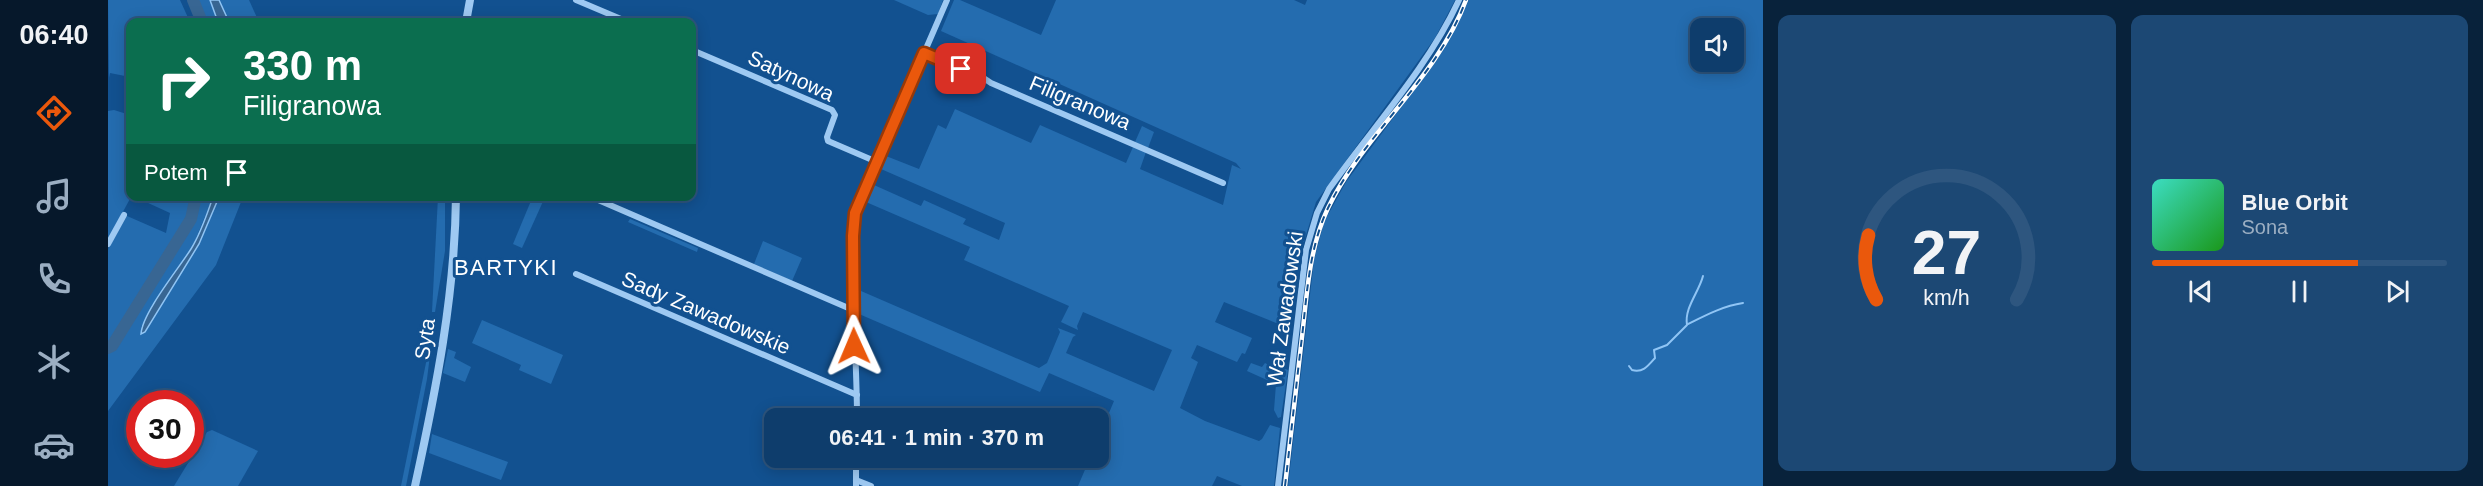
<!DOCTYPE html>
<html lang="pl">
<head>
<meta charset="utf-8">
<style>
  :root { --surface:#0e3d6c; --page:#1c4874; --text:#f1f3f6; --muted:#9baec2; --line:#2e567f; --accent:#ea580c }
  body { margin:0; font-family:Arial,sans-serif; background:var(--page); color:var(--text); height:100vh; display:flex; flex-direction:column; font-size:22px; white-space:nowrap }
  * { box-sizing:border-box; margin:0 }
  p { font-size:20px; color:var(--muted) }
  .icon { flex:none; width:33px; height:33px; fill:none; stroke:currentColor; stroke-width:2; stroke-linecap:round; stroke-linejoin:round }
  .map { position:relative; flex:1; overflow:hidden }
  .sheet { display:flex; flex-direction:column; gap:15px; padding:15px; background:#08223b; width:720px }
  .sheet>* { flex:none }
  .top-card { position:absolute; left:18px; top:18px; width:570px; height:183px; border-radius:12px; box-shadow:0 3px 15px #0003,0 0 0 2px var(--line); background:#0b6e4f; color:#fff; overflow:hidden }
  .buttons { position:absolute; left:1582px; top:18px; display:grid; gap:12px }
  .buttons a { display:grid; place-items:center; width:54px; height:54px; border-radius:12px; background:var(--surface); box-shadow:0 3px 15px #0003,0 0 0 2px var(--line); font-size:30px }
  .speed { position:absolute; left:18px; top:390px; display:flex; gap:12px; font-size:30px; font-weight:700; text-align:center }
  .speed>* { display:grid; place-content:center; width:78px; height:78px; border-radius:50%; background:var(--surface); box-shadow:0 3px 15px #0003,0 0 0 2px var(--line); line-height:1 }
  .speed .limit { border:9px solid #d22; background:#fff; color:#111 }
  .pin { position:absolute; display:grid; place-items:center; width:51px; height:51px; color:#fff; margin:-26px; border-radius:12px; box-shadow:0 3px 9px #0006 }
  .me { position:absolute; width:66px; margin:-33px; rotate:359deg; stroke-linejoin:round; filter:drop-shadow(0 0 4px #0008) }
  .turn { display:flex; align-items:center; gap:21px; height:126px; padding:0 18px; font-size:27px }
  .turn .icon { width:78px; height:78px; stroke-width:2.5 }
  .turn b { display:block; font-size:42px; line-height:51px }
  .then { display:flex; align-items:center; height:57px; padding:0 18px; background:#0003; gap:12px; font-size:22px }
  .sheet .card { flex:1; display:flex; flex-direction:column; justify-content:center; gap:9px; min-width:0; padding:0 21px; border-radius:12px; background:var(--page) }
  .sheet .dial { align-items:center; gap:0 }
  .dial svg { height:156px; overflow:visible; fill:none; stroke:var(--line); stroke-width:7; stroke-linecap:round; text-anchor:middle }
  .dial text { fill:var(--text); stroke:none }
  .song { display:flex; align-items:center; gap:18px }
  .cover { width:72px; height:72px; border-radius:9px; background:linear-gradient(135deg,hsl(170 70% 55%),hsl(120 70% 35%)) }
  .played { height:6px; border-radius:3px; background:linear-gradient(90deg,var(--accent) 70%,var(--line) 70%) }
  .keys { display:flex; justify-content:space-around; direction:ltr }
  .sheet .tiles { flex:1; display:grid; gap:15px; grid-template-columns:repeat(2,1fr) }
  .trip { position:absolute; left:656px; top:408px; width:345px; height:60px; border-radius:12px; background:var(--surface); box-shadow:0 3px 15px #0003,0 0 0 2px var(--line); font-weight:700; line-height:60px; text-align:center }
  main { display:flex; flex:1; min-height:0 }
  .tab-bar { display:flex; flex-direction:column; width:108px; justify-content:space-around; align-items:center; background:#06182b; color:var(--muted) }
  .tab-bar .icon { width:42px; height:42px }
  .tab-bar .on { color:var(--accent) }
  .tab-bar b { font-size:27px; color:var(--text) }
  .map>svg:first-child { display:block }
  .green { fill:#246caf; fill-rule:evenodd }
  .water { fill:#386693; stroke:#90c5f5; stroke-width:1.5 }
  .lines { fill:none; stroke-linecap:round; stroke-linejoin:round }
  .stream { stroke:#90c5f5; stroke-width:2 }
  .river { stroke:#386693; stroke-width:12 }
  .minor { stroke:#9ec9f2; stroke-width:6 }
  .tertiary { stroke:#9ec9f2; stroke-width:8 }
  .rail-casing { stroke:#fff; stroke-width:4.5 }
  .rail { stroke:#125190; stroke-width:2; stroke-dasharray:7; stroke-linecap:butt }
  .route-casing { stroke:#983908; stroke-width:15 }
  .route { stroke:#ea580c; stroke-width:10 }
  .labels { text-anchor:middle; stroke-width:6; stroke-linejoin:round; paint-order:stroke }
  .street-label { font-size:21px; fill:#fff; stroke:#125190 }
  .neighbourhood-label { font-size:22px; letter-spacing:1.5px; fill:#fff; stroke:#125190 }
</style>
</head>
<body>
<main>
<nav class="tab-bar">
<b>06:40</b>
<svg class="icon on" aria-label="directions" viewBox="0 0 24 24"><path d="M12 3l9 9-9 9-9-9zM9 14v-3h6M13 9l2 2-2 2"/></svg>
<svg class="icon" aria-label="music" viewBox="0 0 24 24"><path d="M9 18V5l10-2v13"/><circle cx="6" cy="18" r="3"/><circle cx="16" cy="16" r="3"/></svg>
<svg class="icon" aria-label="phone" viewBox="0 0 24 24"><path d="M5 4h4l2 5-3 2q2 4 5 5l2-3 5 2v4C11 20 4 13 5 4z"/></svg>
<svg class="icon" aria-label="climate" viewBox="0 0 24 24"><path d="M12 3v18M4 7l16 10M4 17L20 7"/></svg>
<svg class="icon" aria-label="car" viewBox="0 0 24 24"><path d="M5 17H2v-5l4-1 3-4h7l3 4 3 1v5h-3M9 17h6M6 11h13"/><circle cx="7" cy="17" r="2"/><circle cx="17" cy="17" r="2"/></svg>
</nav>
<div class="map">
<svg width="1655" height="486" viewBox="0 0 1655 486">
  <rect width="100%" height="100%" fill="#125190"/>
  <!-- green -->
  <g class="green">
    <path d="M0,0H72L82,22H22V77L2,73L1,78Z"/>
    <path d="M88,0H102L110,22H97Z"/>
    <path d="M111,0H141L151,22H121Z"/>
    <path d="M786,0H835L830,14L820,15Z"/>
    <path d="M846,0H852L933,35L948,0H1186L1197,5L1199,0H1347L1327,38L1208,202L1195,245L1186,297L1178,327L1116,302L1107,322L1144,338L1137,354L1134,353L1129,362L1089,345L1083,358L1090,362L1072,408L1097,421L1151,441L1154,439L1162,425L1172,428L1166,486H1134L1109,476L1104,486H970L982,458H990V439L1006,401L941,373L932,392L751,314L753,291L931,368L939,363L952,332L950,328L968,335L965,337L958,353L1046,391L1064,350L975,312L969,326L970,330L953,322L961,306L856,260L862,247L758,202L766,185L813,206L816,200L858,219L855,224L891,240L897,223L773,169L778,156L811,169L830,125L838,129L847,109L923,143L932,125L1018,163L1025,147L1038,152L1032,169L1115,205L1124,165L1133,169L1128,163L833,31Z"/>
    <path d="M1361,0H1655V486H1180L1206,260L1216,222L1238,182L1336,49ZM1593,28H1626V62H1593Z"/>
    <path d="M6,110L22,115L23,197L0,239V111Z"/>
    <path d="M1034,126L1046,132L1040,148L1027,142Z"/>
    <path d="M425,196L437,197L414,248L405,244Z"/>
    <path d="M27,197H83L80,216L8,336L4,341H0V249L19,216L58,233L62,213Z"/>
    <path d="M91,197H105L84,248L33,327L37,332L91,244L111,197H135L108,265L0,411V351L6,348L20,330L87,220Z"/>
    <path d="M330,197H337V251L327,312H324Z"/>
    <path d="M522,219L590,248L589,252L520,222Z"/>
    <path d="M655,241L694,258L684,281L646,264Z"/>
    <path d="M374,320L455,355L443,384L411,370L413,365L364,343Z"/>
    <path d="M323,347L319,379L298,486H293L321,348Z"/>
    <path d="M340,349L348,352L346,358L363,367L357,382L335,373Z"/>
    <path d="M1143,363L1154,367L1157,363L1168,369L1171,366L1180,370L1173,417L1170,418L1166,410L1168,384L1139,371Z"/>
    <path d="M104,430L150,451L130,486H66L99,432Z"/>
    <path d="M324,434L400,462L393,480L321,453Z"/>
  </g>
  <!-- water -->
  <g class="water">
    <path d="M102,0H111L121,22H110Z"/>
    <path d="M105,197H111L91,244L37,332L33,334C34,313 71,268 83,249C93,233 99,214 105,197Z"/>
  </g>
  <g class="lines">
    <!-- stream -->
    <g class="stream">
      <path d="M1580,324C1598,315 1615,306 1635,303"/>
      <path d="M1521,366L1524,370C1535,373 1540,366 1547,358L1546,350L1559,345L1579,325C1576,308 1591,292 1595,276"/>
    </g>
    <!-- river -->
    <g class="river">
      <path d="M85,0L94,22"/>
      <path d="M0,348L4,346L83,219L88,196"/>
    </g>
    <!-- minor -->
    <g class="minor">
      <path d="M468,0L520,22"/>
      <path d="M584,50L724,110L727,115L719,137L720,141L769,162"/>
      <path d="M816,53L871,75L883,83L1115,183"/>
      <path d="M481,196L745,310"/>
      <path d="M0,244L16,215"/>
      <path d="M468,274L749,395"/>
      <path d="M749,418C749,350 741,281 747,213L839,0"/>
      <path d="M748,480L763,486"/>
      <path d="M748,486V458"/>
      <path d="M1170,486L1198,250L1209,213L1221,189C1265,127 1319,69 1351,0"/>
    </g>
    <!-- tertiary -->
    <g class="tertiary">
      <path d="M358,22L362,0"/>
      <path d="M307,486C328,390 347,295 348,196"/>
    </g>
    <defs>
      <path id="rail" d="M1177,486C1183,436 1188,386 1194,337C1199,294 1201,248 1220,208C1256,133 1329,79 1358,0"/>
    </defs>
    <!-- rail casing -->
    <use href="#rail" class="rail-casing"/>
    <!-- rail -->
    <use href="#rail" class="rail"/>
  </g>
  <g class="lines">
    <defs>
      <path id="route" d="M746,346L745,236L747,213L816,53L853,69"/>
    </defs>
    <!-- route casing -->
    <use href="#route" class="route-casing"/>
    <!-- route -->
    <use href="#route" class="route"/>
  </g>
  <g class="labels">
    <!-- street labels -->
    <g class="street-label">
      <text transform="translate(683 76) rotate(25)" y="7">Satynowa</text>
      <text transform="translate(972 103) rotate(23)" y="7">Filigranowa</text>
      <text transform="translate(1177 309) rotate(-82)" y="7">Wał Zawadowski</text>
      <text transform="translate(598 313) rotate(23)" y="7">Sady Zawadowskie</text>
      <text transform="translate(317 339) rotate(-81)" y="7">Syta</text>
    </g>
    <!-- neighbourhood labels -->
    <g class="neighbourhood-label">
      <text x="398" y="275">BARTYKI</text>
    </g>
  </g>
</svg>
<div class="buttons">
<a><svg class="icon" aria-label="sound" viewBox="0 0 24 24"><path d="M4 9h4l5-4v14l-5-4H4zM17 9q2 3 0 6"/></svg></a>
</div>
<div class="speed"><div class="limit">30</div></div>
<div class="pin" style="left:853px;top:69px;background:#d93025"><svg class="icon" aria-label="arrive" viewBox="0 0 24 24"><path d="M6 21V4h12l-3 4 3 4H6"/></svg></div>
<svg class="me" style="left:746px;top:346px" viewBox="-20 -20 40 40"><path d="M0-17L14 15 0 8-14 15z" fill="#ea580c" stroke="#fff" stroke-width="4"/></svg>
<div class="trip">06:41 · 1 min · 370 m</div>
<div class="top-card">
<div class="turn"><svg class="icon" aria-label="right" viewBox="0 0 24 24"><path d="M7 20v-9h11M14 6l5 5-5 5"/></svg><div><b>330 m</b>Filigranowa</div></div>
<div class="then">Potem<svg class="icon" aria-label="arrive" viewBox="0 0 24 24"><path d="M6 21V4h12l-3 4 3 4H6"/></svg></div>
</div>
</div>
<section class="sheet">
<div class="tiles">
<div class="card dial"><svg viewBox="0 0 100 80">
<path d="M14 69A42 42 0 1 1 86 69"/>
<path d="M14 69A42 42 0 0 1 10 36" stroke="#ea580c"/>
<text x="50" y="56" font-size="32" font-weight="700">27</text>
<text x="50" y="72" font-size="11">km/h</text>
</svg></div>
<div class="card">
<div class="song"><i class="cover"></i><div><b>Blue Orbit</b><p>Sona</p></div></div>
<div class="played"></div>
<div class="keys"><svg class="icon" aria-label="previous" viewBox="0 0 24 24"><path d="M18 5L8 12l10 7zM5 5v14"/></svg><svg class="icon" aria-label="pause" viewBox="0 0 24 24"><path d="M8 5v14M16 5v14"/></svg><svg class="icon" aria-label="next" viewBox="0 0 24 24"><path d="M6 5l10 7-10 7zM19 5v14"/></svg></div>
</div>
</div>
</section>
</main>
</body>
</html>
